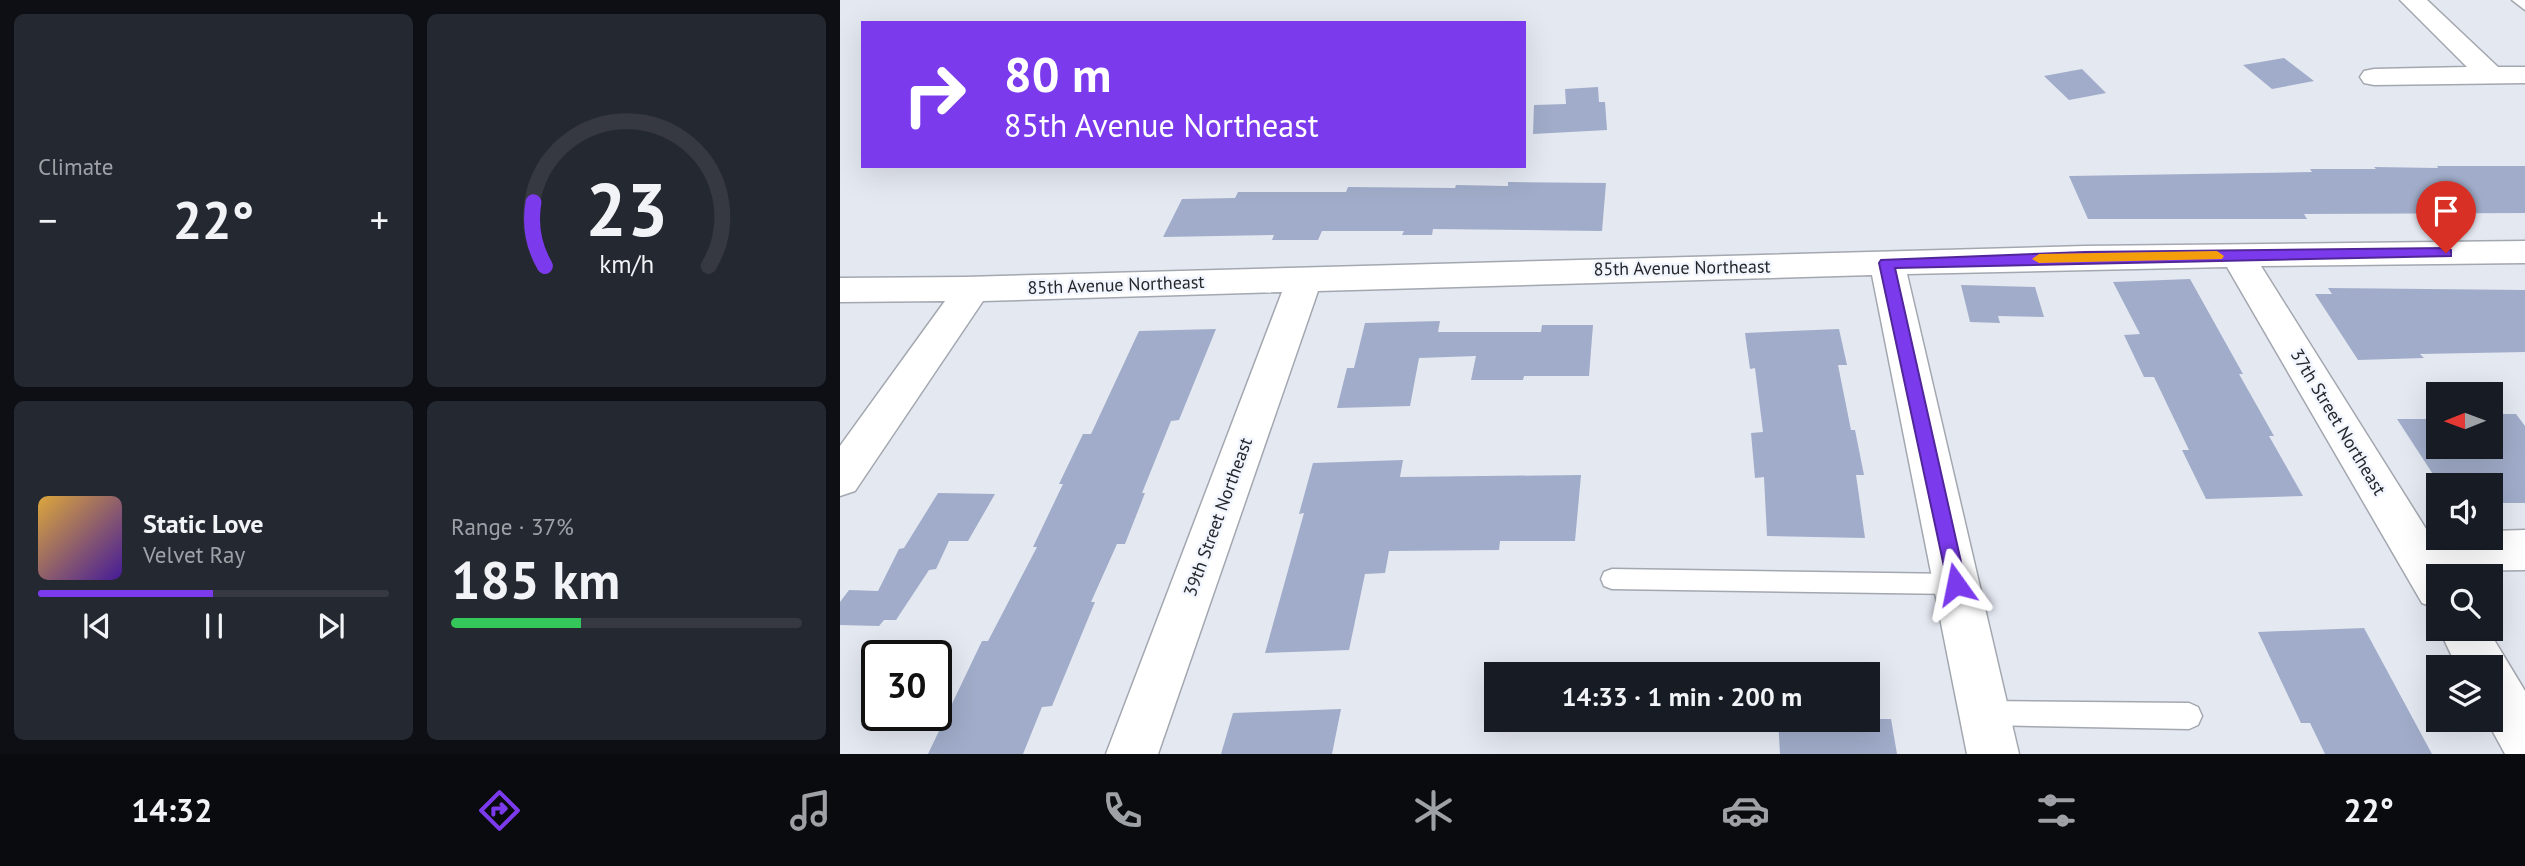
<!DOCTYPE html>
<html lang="en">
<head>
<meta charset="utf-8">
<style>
  :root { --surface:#171b24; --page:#242831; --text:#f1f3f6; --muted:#9ea1a6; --line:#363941; --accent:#7c3aed }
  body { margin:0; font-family:"PT Sans",sans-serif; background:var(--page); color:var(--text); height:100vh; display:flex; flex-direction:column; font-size:26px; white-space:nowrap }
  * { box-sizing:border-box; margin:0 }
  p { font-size:23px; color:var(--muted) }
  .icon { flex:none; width:38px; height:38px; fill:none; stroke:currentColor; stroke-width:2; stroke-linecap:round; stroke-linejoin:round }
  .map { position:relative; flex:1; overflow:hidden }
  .drawer { display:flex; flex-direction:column; gap:14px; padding:14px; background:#0d0f14; width:840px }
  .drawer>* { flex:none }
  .banner { position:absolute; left:21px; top:21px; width:665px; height:147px; border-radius:0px; box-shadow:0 7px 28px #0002; background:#7c3aed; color:#fff; overflow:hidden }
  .needle { width:46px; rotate:269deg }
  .controls { position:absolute; left:1586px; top:382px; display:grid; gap:14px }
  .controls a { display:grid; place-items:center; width:77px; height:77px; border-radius:0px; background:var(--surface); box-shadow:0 7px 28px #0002; font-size:35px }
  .speed { position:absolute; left:21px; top:640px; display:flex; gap:14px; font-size:35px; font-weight:700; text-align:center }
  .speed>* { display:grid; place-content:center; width:91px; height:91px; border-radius:50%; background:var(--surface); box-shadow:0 7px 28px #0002; line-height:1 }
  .speed .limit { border:4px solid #111; border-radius:10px; background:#fff; color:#111 }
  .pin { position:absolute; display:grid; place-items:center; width:60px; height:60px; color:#fff; margin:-72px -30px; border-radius:50% 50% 50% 0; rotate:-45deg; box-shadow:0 0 7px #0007 }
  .pin .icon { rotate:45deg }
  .me { position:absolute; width:77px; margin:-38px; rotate:348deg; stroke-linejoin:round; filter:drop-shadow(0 0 5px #0008) }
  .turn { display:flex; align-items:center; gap:24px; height:147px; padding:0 28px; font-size:32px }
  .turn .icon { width:91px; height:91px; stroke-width:2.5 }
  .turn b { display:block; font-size:49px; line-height:60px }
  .big { font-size:52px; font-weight:800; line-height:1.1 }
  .drawer .tile { flex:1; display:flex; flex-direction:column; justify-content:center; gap:10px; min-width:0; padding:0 24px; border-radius:10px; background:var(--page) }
  .drawer .dial { align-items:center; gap:0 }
  .dial svg { height:182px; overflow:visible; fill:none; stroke:var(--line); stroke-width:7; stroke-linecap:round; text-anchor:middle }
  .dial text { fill:var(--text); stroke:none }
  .song { display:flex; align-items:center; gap:21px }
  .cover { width:84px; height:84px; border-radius:10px; background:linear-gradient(135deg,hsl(40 70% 55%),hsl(260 70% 35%)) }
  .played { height:7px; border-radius:4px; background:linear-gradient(90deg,var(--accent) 50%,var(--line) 50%) }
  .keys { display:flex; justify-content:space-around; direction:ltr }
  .heat { display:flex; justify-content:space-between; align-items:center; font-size:38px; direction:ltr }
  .charge { height:10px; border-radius:5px; background:linear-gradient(90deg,#34c759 37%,var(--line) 0) }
  .drawer .tiles { flex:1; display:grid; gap:14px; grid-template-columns:repeat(2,1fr) }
  .trip { position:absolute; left:644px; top:662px; width:396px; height:70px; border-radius:0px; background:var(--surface); box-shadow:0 7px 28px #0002; font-weight:800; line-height:70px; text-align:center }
  .tab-bar { display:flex; height:112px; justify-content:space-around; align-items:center; background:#090b0e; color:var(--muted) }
  .tab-bar .icon { width:49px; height:49px }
  .tab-bar .selected { color:var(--accent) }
  .tab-bar b { font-size:32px; color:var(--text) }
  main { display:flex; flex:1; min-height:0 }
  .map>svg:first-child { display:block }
  .building { fill:#a0acc9 }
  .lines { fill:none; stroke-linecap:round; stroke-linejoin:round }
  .service-casing { stroke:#a3a7af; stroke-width:3 }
  .minor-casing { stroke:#a3a7af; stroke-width:3 }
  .service { fill:#fff; fill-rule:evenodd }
  .minor { fill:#fff; fill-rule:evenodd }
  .route { fill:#7c3aed; stroke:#51269a; stroke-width:2 }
  .slow { fill:#f59e0b }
  .labels { text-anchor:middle; stroke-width:5; stroke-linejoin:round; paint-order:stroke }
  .street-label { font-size:18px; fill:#26272a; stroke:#f1f5fe }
</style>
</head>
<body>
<main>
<section class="drawer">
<div class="tiles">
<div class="tile"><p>Climate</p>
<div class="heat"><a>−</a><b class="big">22°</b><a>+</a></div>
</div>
<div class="tile dial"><svg viewBox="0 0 100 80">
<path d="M14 69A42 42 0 1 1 86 69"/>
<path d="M14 69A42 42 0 0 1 9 41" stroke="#7c3aed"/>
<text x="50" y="56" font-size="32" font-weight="700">23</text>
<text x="50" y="72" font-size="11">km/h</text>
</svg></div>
<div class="tile">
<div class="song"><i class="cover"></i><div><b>Static Love</b><p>Velvet Ray</p></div></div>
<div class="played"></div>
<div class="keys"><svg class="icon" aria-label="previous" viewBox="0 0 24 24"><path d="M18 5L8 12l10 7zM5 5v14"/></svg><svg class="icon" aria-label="pause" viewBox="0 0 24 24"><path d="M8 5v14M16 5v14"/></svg><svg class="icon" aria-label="next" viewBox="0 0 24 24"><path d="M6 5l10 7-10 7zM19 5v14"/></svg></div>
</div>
<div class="tile"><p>Range · 37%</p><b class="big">185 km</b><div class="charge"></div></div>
</div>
</section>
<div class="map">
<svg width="1685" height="754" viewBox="0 0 1685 754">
  <rect width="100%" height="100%" fill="#e4e8f1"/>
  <!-- building -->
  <g class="building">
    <path d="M1444,58L1474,81L1432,89L1403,65Z"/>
    <path d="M1242,69L1266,93L1229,100L1204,76Z"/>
    <path d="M758,87L759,102H765L767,130L693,134L694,105L726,104L725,89Z"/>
    <path d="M1597,166H1685V213L1464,214L1467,219H1248L1229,176L1472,172L1470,169H1536L1534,167L1598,168Z"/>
    <path d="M668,182L766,183L762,231L593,229L592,235H562L564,231H482L478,240H432L434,235L323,237L342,199L395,198L398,192H506L508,187L615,188L616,185L668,186Z"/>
    <path d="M1350,279L1403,374H1399L1434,436H1429L1463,496L1366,499L1342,450H1349L1314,377H1304L1284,335L1300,334L1273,282Z"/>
    <path d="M1121,285L1195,287L1204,317L1158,316L1160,323L1130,322Z"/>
    <path d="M1488,288L1685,290V352L1580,354L1584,358L1518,360L1475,294H1492Z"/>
    <path d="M600,321L598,332H701L702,325H753L749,376H684L683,380H631L636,356L579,358L570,406L497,408L507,368H514L525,323Z"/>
    <path d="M376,329L339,420L331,421L302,493H305L285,544H277L251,602H255L212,706L202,707L183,754H88L142,641H148L197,547H193L223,484H219L243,434H251L299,331Z"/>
    <path d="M999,329L1007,365H998L1011,430H1015L1024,475H1016L1025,538L927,536L924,477L915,478L911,433L923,432L915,368L910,369L905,333Z"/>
    <path d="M1650,414H1676L1685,426V503H1650V485H1600L1557,419H1598V446H1650Z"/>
    <path d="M563,460L560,477L741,475L735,541H660L659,550L549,551L545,573L525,574L509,650L425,653L464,513L459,514L473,463Z"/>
    <path d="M98,493L155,494L128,541H109L96,569L89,570L56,620H44L39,626L0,625V602L9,590L38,591L59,549L64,548Z"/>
    <path d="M1524,628L1592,754H1485L1470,723H1461L1418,632Z"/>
    <path d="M501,709L492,754H381L393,713Z"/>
    <path d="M938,719H1051L1057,754H940Z"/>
  </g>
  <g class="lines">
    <defs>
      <g id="service">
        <path d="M1672,0H1685V10Z"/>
        <path d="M772,569L1116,574L1124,577L1127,584L1124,591L1116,594L772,589L764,586L761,579L764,572Z"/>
        <path d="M1144,701L1349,703L1358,707L1362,716L1358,725L1349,729L1144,725L1135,722L1131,713L1135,704Z"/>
      </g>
      <g id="minor">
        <path d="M1560,0H1587L1658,67H1685V83L1534,85L1524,83L1520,77L1524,71L1534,69L1627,67Z"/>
        <path d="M1685,241V263L1421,266L1588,532H1598V537H1650V531L1685,530V570L1613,571L1615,576H1598V609L1582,603L1387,267L1067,274L1179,754H1127L1032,275L478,291L318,754H266L442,292L143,301L15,491L0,496V446L105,301L0,302V278L125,277L1245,246Z"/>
        <path d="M1598,627L1647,628L1685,691V754H1665L1646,719H1650V667H1617Z"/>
      </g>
    </defs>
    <!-- service casing -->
    <use href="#service" class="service-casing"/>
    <!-- minor casing -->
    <use href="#minor" class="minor-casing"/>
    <!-- service -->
    <use href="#service" class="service"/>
    <!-- minor -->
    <use href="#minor" class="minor"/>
  </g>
  <!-- route -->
  <path class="route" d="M1606,248L1611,250V256L1055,268L1126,584L1123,590L1116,592L1109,590L1039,263L1041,260L1245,252Z"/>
  <!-- slow -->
  <path class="slow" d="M1377,251L1384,256L1382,259L1199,263L1192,259L1199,254Z"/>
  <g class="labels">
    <!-- street labels -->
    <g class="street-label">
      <text transform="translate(842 268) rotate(-1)" y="6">85th Avenue Northeast</text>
      <text transform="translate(276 285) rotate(-2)" y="6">85th Avenue Northeast</text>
      <text transform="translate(1498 422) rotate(59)" y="6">37th Street Northeast</text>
      <text transform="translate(378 517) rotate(-70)" y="6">39th Street Northeast</text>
    </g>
  </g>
</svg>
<div class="controls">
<a><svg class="needle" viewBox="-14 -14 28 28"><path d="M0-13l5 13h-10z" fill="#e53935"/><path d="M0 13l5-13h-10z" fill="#9ea1a6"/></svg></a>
<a><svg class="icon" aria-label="sound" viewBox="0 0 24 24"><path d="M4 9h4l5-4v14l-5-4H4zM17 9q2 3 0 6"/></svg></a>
<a><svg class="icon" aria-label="search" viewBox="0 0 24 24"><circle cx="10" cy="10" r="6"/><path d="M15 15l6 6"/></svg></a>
<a><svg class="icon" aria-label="layers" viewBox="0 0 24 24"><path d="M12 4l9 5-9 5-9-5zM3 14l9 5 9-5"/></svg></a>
</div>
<div class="speed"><div class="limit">30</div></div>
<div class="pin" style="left:1606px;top:253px;background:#d93025"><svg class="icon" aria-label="arrive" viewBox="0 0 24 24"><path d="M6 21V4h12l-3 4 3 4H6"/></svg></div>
<svg class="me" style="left:1116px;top:584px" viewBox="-20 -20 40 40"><path d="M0-17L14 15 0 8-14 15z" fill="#7c3aed" stroke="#fff" stroke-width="4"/></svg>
<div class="trip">14:33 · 1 min · 200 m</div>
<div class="banner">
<div class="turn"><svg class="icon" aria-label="right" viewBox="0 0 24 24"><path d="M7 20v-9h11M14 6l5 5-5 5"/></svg><div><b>80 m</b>85th Avenue Northeast</div></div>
</div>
</div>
</main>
<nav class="tab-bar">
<b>14:32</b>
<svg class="icon selected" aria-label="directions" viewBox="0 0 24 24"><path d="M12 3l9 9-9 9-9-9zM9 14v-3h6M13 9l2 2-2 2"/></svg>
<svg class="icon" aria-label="music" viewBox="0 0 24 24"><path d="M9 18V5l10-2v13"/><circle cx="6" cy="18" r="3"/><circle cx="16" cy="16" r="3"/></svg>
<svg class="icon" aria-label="phone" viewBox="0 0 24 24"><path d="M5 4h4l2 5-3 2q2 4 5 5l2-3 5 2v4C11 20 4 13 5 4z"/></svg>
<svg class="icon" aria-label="climate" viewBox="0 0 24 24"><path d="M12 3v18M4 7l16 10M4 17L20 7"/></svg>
<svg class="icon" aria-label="car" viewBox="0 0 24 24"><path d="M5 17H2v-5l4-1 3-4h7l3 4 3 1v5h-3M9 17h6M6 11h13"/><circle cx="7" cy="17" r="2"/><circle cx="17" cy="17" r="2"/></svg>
<svg class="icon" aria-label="filters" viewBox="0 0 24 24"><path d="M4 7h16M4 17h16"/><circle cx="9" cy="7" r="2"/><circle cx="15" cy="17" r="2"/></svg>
<b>22°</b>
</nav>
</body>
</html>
